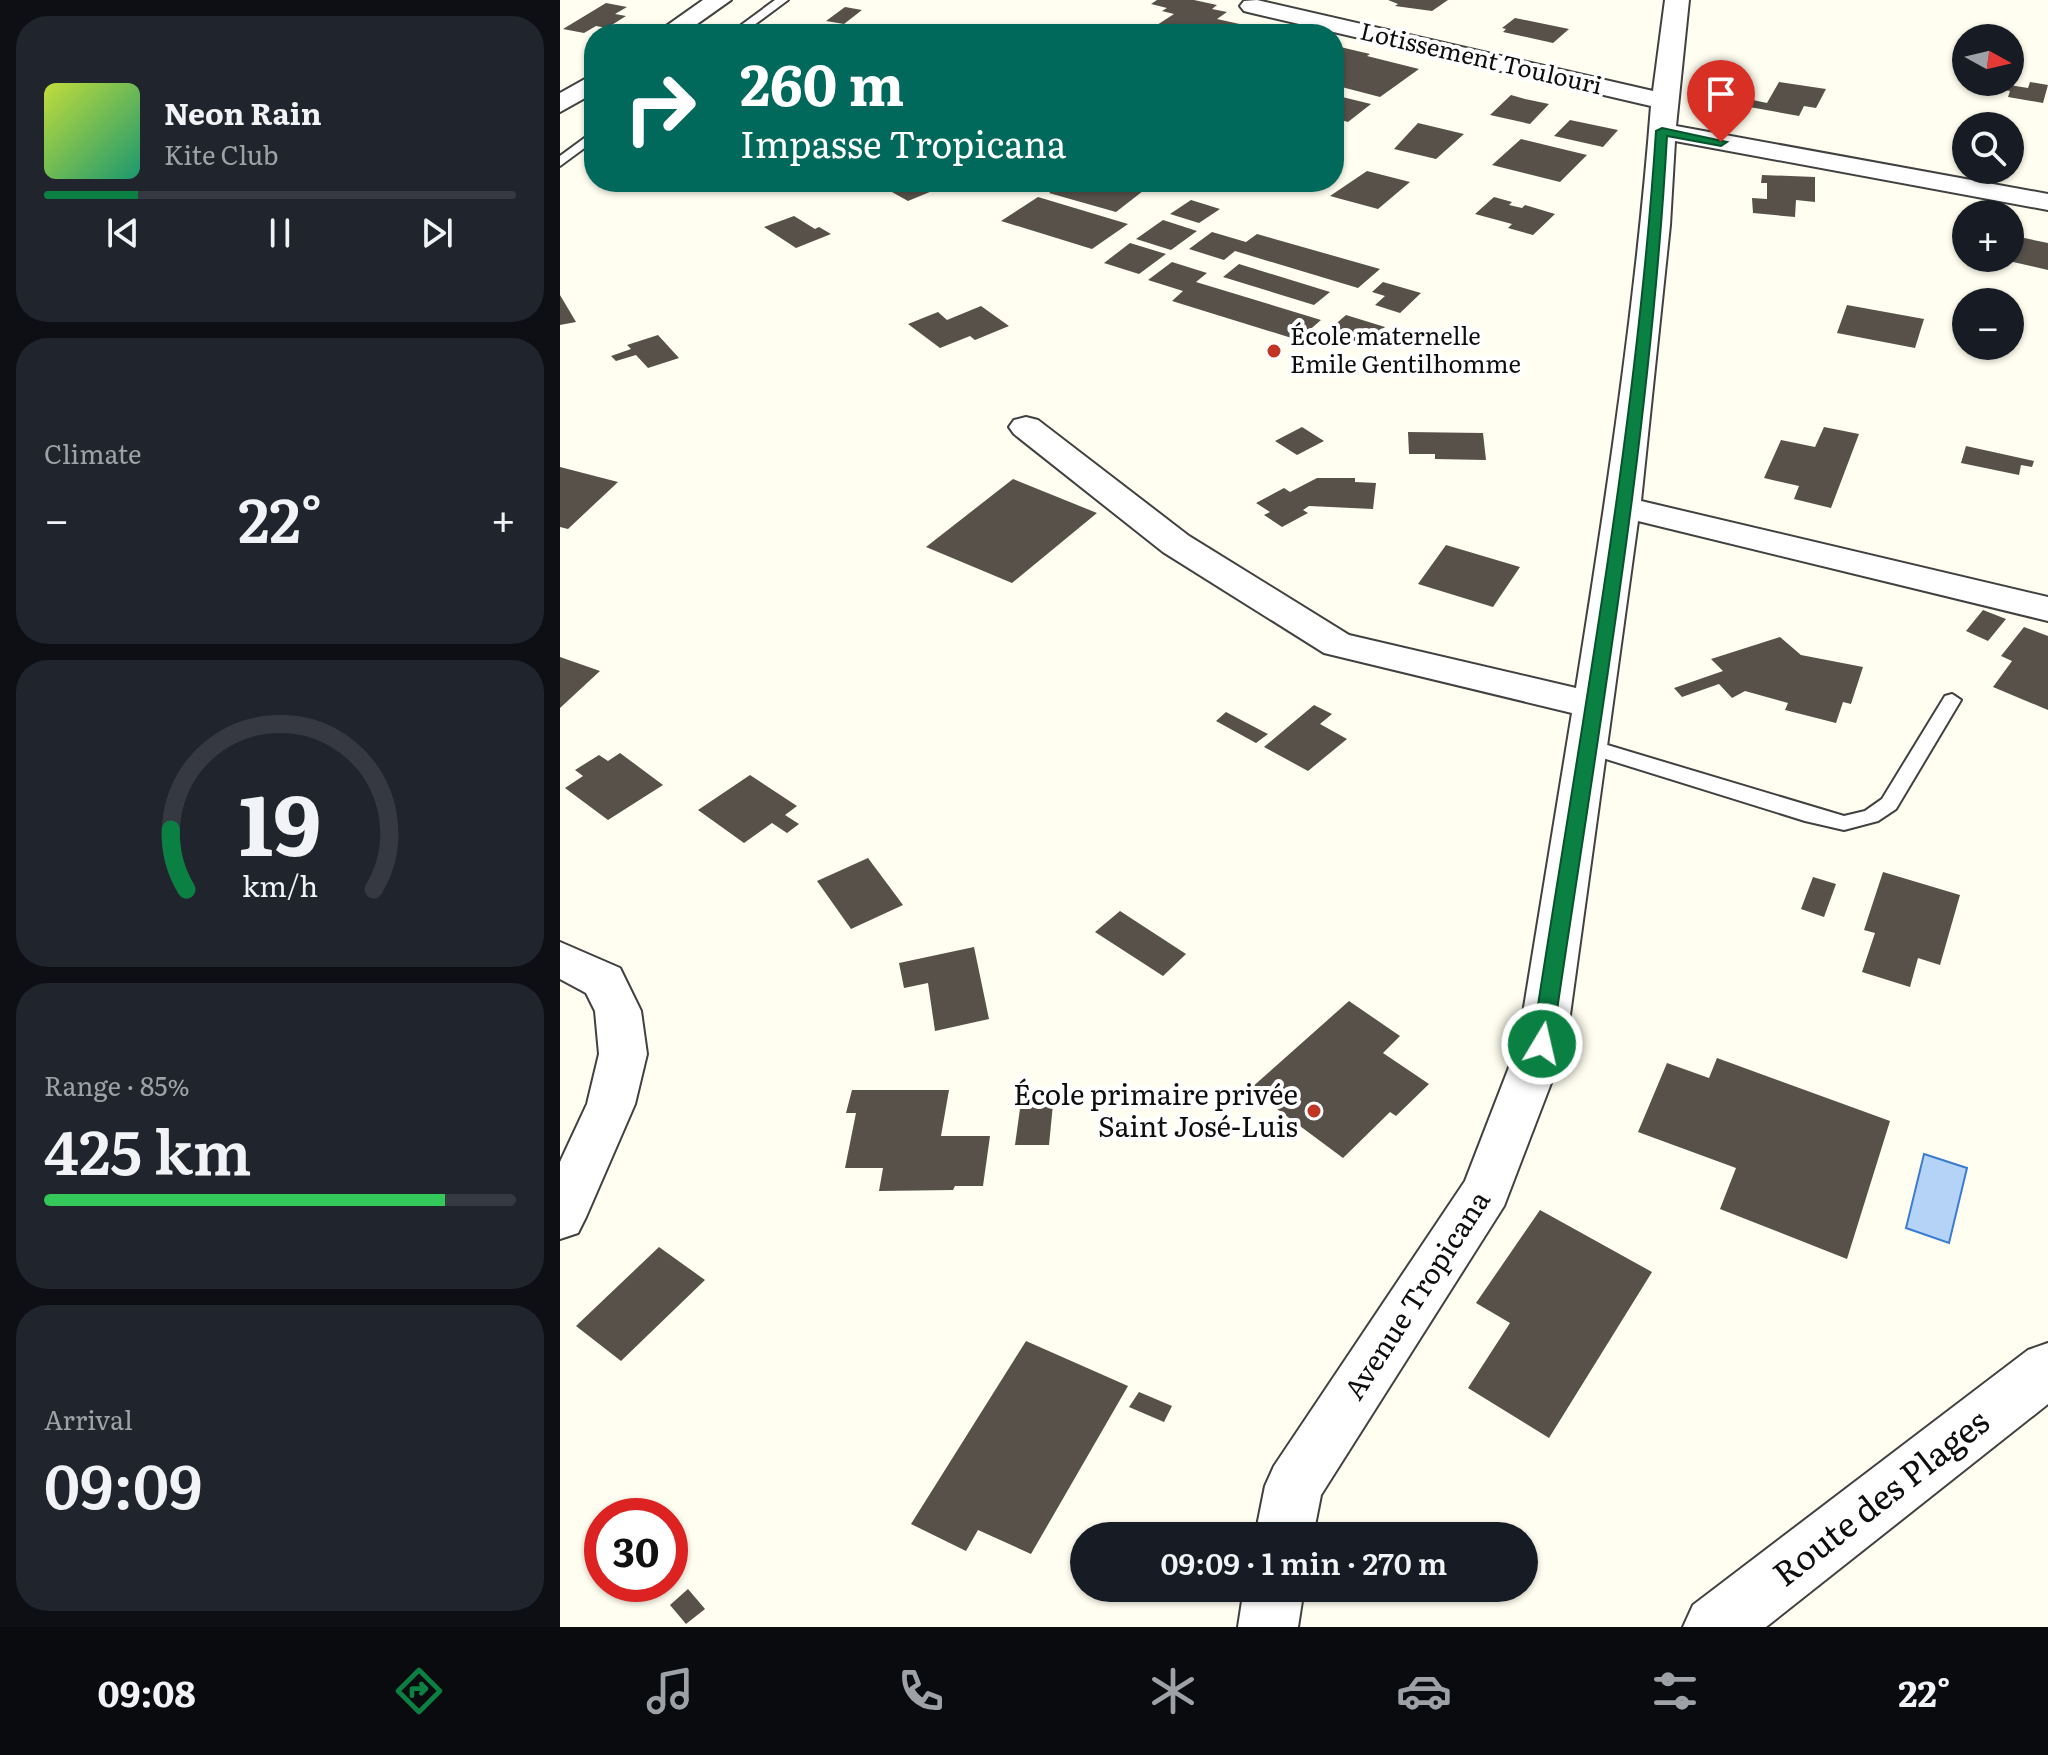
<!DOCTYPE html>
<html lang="en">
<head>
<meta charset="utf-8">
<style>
  :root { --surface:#171b24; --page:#20242c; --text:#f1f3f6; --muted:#9ea1a6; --line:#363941; --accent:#0b8043 }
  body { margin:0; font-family:Literata,serif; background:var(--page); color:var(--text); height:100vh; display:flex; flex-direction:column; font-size:30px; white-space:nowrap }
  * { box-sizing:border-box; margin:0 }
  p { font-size:26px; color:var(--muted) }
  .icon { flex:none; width:44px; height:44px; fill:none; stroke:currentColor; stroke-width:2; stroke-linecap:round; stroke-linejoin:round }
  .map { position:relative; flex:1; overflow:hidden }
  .sheet { display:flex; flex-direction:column; gap:16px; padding:16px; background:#0d0f14; width:560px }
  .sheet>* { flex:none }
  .guide { position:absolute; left:24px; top:24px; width:760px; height:168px; border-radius:32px; box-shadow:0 2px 6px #0004; background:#00695c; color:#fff; overflow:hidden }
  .needle { width:52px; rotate:98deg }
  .fabs { position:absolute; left:1392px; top:24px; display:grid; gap:16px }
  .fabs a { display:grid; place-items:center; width:72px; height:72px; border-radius:50%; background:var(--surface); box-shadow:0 2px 6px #0004; font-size:40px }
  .speed { position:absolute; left:24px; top:1498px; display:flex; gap:16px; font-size:40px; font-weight:700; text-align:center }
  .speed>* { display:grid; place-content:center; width:104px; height:104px; border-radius:50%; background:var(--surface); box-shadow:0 2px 6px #0004; line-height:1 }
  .speed .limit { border:12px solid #d22; background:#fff; color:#111 }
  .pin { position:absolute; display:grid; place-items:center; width:68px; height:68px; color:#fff; margin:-82px -34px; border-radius:50% 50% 50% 0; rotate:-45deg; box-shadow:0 0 8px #0007 }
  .pin .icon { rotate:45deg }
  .me { position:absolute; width:88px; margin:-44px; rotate:9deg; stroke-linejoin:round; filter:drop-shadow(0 0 6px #0008) }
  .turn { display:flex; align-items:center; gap:28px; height:168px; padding:0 24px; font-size:36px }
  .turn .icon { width:104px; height:104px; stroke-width:2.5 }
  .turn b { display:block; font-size:56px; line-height:68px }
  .big { font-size:60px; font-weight:600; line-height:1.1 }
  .sheet .card { flex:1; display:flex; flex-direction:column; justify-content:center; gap:12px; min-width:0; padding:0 28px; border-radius:32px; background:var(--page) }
  .sheet .dial { align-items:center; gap:0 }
  .dial svg { height:208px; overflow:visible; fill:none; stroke:var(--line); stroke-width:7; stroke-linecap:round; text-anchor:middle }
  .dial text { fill:var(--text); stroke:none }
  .song { display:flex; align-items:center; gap:24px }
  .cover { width:96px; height:96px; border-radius:12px; background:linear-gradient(135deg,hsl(70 70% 55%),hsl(160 70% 35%)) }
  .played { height:8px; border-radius:4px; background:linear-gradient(90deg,var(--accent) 20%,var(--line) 20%) }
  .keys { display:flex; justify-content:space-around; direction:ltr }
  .heat { display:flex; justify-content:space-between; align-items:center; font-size:44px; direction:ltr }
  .charge { height:12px; border-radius:6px; background:linear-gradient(90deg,#34c759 85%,var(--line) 0) }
  .trip { position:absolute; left:510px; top:1522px; width:468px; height:80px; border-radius:40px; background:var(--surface); box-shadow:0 2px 6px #0004; font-weight:600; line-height:80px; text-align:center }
  .tabs { display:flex; height:128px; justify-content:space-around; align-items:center; background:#090b0e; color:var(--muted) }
  .tabs .icon { width:56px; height:56px }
  .tabs .on { color:var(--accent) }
  .tabs b { font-size:36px; color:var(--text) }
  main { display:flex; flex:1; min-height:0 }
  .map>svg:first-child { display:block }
  .water { fill:#b4d3f7; stroke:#3a7ccf; stroke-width:2 }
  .building { fill:#57514a }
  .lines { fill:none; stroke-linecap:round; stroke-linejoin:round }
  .service-casing { stroke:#414141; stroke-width:4 }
  .minor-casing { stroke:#414141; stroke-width:4 }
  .tertiary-casing { stroke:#414141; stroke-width:4 }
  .service { fill:#fff; fill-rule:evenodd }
  .minor { fill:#fff; fill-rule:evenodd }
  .tertiary { fill:#fff; fill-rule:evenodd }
  .route { fill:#0b8043; stroke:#07532c; stroke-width:2 }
  .poi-dot { fill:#c13524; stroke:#fff; stroke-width:3 }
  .labels { text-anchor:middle; stroke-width:8; stroke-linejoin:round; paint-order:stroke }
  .far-street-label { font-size:24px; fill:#0e0e0e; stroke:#fff }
  .far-poi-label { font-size:24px; fill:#0e0e0e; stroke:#fff; text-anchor:start }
  .poi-label { font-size:28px; fill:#0e0e0e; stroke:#fff; text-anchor:end }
  .street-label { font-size:28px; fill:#0e0e0e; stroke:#fff }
  .near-street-label { font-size:34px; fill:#0e0e0e; stroke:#fff }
</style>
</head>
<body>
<main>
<section class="sheet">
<div class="card">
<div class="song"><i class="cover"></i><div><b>Neon Rain</b><p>Kite Club</p></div></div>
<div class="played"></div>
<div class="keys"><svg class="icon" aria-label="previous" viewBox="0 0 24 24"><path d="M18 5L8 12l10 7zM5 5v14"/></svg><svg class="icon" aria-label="pause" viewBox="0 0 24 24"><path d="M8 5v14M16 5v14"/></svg><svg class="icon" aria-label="next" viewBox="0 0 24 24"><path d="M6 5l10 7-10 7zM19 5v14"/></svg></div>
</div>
<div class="card"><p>Climate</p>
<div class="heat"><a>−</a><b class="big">22°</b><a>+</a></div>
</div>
<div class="card dial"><svg viewBox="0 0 100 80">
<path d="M14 69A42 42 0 1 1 86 69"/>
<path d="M14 69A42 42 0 0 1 8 46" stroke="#0b8043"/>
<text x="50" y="56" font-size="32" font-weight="700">19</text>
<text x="50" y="72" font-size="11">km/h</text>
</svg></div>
<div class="card"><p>Range · 85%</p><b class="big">425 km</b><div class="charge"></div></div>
<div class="card"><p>Arrival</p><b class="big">09:09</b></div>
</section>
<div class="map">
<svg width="1488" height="1627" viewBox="0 0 1488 1627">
  <rect width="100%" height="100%" fill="#fffef0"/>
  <!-- water -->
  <path class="water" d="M1364,1154L1407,1168L1389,1243L1346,1228Z"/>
  <!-- building -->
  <g class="building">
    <path d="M597,0H634L657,5L652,9L667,12L657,19L702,29L695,34H583L614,14L602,11L607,8L591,4Z"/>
    <path d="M828,0H888L872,11L835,6L838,4Z"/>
    <path d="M46,3L67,7L55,14L66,16L47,28L36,26L24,33L3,29Z"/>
    <path d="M285,7L302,10L284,24L266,21Z"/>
    <path d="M955,18L960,19L1009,29L993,43L943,32L946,29L942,28Z"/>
    <path d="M776,46L810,54L807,56L859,69L820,97L774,85Z"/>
    <path d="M1219,82L1266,89L1256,108L1244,106L1239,116L1184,106L1188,99L1207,103Z"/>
    <path d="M1470,82L1488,85L1483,103L1448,97L1450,91L1441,89L1443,84L1468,88Z"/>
    <path d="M774,95L811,104L788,122L774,118Z"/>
    <path d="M951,95L965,99L989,104L970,124L930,115Z"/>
    <path d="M1010,120L1058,130L1043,147L994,136Z"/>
    <path d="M858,123L904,134L876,159L834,149Z"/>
    <path d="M961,139L1027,155L1000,182L932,165Z"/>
    <path d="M807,171L850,182L818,209L770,196Z"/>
    <path d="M1202,175L1255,177V202L1236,200L1235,217L1193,213L1192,198L1207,199V183H1201Z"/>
    <path d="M314,182H394L348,201Z"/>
    <path d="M503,182H549L583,191L556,212L489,193Z"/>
    <path d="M478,197L568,224L532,249L441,221Z"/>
    <path d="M934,197L952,202L949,205L962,208L965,205L995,214L973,235L948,228L952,224L915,214Z"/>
    <path d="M631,200L660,209L639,223L610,214Z"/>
    <path d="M234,216L255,229L259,227L271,234L236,248L204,227Z"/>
    <path d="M603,220L637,231L611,250L576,239Z"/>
    <path d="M652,232L686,242L697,234L820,269L798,288L675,251L664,260L629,249Z"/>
    <path d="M1450,235L1488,243V270L1440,259L1450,258Z"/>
    <path d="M570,243L606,254L579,274L544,263Z"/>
    <path d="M612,262L647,273L636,282L761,320L738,340L612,301L623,291L588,280Z"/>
    <path d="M679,264L770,292L754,305L663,277Z"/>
    <path d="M823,282L861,293L840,313L815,305L825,296L812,292Z"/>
    <path d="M0,295L16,322L0,325Z"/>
    <path d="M1287,305L1364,319L1355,348L1277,333Z"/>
    <path d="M421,306L449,326L415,340L410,336L380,348L348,324L378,312L387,320Z"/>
    <path d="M786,315L825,327L803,347L763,335Z"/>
    <path d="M98,335L119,358L88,368L76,355L56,361L51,356L71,349L67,345Z"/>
    <path d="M742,427L764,441L737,455L715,441Z"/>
    <path d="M1264,427L1299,434L1271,508L1234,499L1239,486L1204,478L1221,440L1255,447Z"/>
    <path d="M848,432L923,433L926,460L875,459V454H849Z"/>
    <path d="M1406,446L1474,461L1472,467L1461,465L1459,475L1401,463Z"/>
    <path d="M0,467L58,482L8,529L0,527Z"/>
    <path d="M757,478H795V482L816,483L813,509L749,506L743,510L748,513L722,527L704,515L710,512L696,503L724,488L730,492Z"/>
    <path d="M453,479L537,513L452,583L366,547Z"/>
    <path d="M886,545L960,567L933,607L858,584Z"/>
    <path d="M1423,610L1446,619L1428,641L1406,631Z"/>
    <path d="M1464,627L1488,636V710L1433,687L1452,661L1441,656Z"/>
    <path d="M1220,637L1241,655L1303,667L1291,704L1283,702L1276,723L1225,710L1228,703L1185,691L1172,698L1159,684L1122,697L1114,688L1163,671L1151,659Z"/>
    <path d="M0,657L40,671L0,708Z"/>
    <path d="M754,705L772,714L760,724L787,739L748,771L704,747Z"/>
    <path d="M666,712L704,732L708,734L696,743L656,721Z"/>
    <path d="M60,753L103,785L48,820L5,788L23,776L15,770L39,755L48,761Z"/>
    <path d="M190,775L237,806L225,815L239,824L227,833L212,823L184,843L138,810Z"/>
    <path d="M308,858L343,905L291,929L257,881Z"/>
    <path d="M1323,872L1400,895L1380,965L1358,958L1350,987L1302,972L1315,933L1304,930Z"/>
    <path d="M1253,877L1276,884L1264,917L1241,909Z"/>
    <path d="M560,911L626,954L603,976L535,932Z"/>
    <path d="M414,947L429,1019L375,1031L368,983L344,988L339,963Z"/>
    <path d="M789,1001L840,1036L823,1053L869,1084L836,1116L830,1112L783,1158L690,1089Z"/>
    <path d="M1157,1058L1330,1121L1287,1259L1160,1209L1176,1168L1078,1132L1107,1063L1149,1078Z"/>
    <path d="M292,1090H389L381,1136H430L423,1186H395L393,1190L319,1191L323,1168H285L296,1113H286Z"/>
    <path d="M462,1094H494L489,1145H455Z"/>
    <path d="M980,1210L1092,1272L989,1438L908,1388L950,1323L916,1303Z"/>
    <path d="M99,1247L145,1280L61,1361L16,1326Z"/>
    <path d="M466,1341L568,1386L471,1554L418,1530L406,1551L351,1524Z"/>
    <path d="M579,1392L612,1406L604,1422L569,1407Z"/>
    <path d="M128,1589L145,1609L126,1624L110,1605Z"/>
  </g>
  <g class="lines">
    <defs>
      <g id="service">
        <path d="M215,0H228L182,34H169Z"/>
        <path d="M34,131V141L0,166V156Z"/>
        <path d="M1392,694L1401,700L1336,809L1318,821L1284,830L1245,821L1017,750L1014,745L1024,738L1284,816L1305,811L1322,799L1385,696Z"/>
      </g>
      <g id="minor">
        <path d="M143,0H171L123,34H95Z"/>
        <path d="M697,0L1093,91L1105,0H1129L1116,126L1488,194V210L1115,141L1110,225L1081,501L1488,597V621L1078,521L1006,1044L944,1206L761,1495L753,1536H695L705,1486L714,1466L905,1181L958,1044L1012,713L764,653L603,552L454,434L449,427L454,420L466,417L478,420L629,536L789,635L1016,688C1047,494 1076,301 1091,106L692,13L684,11L680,6L684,1Z"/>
        <path d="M34,74V93L0,112V93Z"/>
        <path d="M0,942L60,968L81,1011L87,1054L75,1104L26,1217L18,1233L0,1239V1162L27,1104L39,1054L35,1011L26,993L0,979Z"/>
        <path d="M684,1588H744L738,1627H678Z"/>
      </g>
      <path id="tertiary" d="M1488,1343V1404L1206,1627H1123L1133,1605L1468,1350Z"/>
    </defs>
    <!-- service casing -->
    <use href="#service" class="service-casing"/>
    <!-- minor casing -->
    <use href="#minor" class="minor-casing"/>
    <!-- tertiary casing -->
    <use href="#tertiary" class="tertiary-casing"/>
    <!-- service -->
    <use href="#service" class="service"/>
    <!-- minor -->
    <use href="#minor" class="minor"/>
    <!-- tertiary -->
    <use href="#tertiary" class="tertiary"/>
  </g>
  <!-- route -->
  <path class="route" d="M1102,128L1167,142L1161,146L1107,136C1090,440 1036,743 992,1044L989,1050H975L972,1044C1018,741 1076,438 1096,131Z"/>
  <!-- markers -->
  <g class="poi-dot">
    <circle cx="714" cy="351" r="8"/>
    <circle cx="754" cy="1111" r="8"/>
  </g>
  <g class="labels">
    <!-- far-street labels -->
    <g class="far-street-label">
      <text transform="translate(921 59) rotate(13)" y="8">Lotissement Toulouri</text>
    </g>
    <!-- far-poi labels -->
    <g class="far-poi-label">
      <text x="730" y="345">École maternelle<tspan x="730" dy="28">Emile Gentilhomme</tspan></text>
    </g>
    <!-- poi labels -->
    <g class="poi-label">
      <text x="738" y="1105">École primaire privée<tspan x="738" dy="32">Saint José-Luis</tspan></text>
    </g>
    <!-- street labels -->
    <g class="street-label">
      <text transform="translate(857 1295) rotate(-57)" y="10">Avenue Tropicana</text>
    </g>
    <!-- near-street labels -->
    <g class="near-street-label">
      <text transform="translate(1321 1498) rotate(-38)" y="12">Route des Plages</text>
    </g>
  </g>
</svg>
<div class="fabs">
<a><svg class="needle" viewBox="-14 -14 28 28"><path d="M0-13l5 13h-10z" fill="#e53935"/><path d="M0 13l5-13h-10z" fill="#9ea1a6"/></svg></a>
<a><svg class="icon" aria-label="search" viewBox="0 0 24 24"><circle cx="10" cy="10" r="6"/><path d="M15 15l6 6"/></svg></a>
<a>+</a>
<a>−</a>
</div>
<div class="speed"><div class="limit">30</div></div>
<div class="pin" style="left:1161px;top:142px;background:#d93025"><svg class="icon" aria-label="arrive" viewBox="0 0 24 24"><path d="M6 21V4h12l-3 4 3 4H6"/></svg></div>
<svg class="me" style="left:982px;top:1044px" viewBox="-20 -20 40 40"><circle r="17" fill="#0b8043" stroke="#fff" stroke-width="3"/><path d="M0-11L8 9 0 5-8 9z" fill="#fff"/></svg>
<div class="trip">09:09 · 1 min · 270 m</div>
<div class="guide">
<div class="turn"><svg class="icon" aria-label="right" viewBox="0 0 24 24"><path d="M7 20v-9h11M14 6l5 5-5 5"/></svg><div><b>260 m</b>Impasse Tropicana</div></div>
</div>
</div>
</main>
<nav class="tabs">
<b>09:08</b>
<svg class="icon on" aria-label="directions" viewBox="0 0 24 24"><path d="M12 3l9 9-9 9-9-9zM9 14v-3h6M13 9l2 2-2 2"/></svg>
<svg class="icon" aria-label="music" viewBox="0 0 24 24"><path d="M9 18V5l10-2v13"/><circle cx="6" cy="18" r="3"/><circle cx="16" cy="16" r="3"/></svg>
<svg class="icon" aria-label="phone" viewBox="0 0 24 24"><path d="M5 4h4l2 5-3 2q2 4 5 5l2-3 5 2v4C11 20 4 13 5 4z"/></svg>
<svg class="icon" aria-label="climate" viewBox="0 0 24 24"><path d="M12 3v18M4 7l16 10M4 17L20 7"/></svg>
<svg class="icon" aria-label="car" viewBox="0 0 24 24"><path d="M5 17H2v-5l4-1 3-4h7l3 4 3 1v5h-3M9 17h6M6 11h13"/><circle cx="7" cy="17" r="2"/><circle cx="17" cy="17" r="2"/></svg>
<svg class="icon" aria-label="filters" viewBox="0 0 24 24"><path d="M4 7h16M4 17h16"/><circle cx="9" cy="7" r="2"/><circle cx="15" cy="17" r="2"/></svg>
<b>22°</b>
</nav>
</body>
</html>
